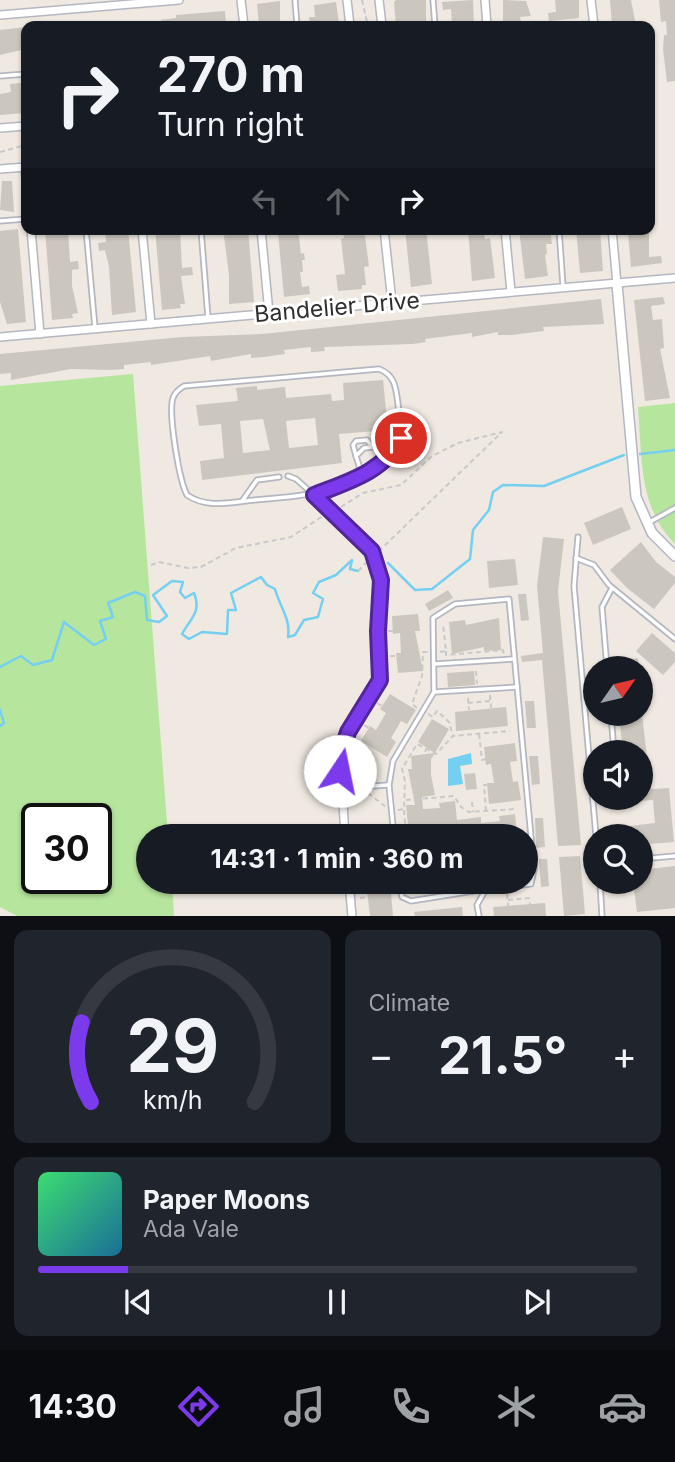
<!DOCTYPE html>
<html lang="en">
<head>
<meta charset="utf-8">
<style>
  :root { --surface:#171b24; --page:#20242c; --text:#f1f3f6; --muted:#9ea1a6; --line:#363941; --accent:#7c3aed }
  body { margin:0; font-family:Inter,sans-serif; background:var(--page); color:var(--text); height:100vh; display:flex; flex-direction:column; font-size:26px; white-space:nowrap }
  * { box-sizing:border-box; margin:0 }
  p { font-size:23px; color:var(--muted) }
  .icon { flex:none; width:38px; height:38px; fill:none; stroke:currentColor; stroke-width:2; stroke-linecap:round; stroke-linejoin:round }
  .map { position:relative; height:916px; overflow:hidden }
  .details { display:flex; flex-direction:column; gap:14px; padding:14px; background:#0d0f14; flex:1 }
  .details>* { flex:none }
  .guide { position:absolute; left:21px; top:21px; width:634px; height:214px; border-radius:14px; box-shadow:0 2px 5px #0004; background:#171b24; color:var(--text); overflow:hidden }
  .needle { width:46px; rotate:56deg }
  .controls { position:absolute; left:583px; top:656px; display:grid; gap:14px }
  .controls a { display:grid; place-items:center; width:70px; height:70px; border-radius:50%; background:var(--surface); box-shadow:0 2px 5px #0004; font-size:35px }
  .speed { position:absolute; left:21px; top:803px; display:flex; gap:14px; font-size:35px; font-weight:700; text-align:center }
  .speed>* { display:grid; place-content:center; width:91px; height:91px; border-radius:50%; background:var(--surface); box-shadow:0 2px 5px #0004; line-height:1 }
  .speed .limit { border:4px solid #111; border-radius:10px; background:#fff; color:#111 }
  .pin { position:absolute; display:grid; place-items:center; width:60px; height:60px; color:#fff; margin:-30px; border:4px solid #fff; border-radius:50%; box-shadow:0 2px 7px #0007 }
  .me { position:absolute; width:77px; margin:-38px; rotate:11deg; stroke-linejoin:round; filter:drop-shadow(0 0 5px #0008) }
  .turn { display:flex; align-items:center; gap:24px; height:147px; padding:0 21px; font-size:32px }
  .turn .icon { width:91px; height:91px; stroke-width:2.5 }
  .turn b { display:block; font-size:49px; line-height:60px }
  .lanes { display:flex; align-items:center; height:66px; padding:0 21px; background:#0003; justify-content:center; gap:35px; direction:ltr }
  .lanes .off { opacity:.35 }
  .big { font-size:52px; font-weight:700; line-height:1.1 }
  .details .tile { flex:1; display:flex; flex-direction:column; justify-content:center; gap:10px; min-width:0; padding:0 24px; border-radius:14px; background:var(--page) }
  .details .dial { align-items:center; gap:0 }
  .dial svg { height:182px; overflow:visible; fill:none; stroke:var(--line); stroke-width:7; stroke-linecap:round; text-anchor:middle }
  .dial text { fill:var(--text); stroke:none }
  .song { display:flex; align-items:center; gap:21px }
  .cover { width:84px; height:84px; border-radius:10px; background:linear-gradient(135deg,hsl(140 70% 55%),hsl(200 70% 35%)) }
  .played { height:7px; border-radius:4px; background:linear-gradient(90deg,var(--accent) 15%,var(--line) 15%) }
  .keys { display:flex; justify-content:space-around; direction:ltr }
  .heat { display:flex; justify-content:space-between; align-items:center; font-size:38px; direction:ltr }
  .details .tiles { flex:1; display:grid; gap:14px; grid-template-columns:1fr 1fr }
  .tile:last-child { grid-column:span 2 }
  .trip { position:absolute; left:136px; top:824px; width:402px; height:70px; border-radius:35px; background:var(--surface); box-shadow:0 2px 5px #0004; font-weight:700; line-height:70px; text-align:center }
  .tabs { display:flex; height:112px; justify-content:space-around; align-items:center; background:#090b0e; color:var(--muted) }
  .tabs .icon { width:49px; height:49px }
  .tabs .current { color:var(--accent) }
  .tabs b { font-size:32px; color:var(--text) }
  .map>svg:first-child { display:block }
  .green { fill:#b6e59e; fill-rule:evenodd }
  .water { fill:#75cff0 }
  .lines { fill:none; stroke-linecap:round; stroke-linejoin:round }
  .stream { stroke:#75cff0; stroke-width:2.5 }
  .building { fill:#cbc7bf; fill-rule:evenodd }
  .service-casing { stroke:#b4b7c1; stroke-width:7 }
  .minor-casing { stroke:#b4b7c1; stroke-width:10 }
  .tertiary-casing { stroke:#b4b7c1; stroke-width:12 }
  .path { stroke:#c9c9c9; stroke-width:2; stroke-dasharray:5 3.5; stroke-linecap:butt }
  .service { stroke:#fff; stroke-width:3.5 }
  .minor { stroke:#fff; stroke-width:7 }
  .tertiary { stroke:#fff; stroke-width:9 }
  .route-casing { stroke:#51269a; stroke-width:18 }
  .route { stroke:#7c3aed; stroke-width:12 }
  .labels { text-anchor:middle; stroke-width:6; stroke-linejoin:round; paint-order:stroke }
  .street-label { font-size:23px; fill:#2e2e2e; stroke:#fff }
</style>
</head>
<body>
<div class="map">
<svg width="675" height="916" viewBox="0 0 675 916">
  <rect width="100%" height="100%" fill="#efe9e1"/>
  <!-- green -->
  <g class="green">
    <path d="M133,374L168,836H149V882H172L174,916H17L0,907V386ZM37,819H96V878H37Z"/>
    <path d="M675,403V544C638,507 642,455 638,407Z"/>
  </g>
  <!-- water -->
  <path class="water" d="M471,753L472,764L460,766L463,784L448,786V759Z"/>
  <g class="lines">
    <!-- stream -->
    <g class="stream">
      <path d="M640,454L675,450"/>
      <path d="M388,563L415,590L432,589L470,559L473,530L489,510L493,492L503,485L544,486L624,455"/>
      <path d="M0,667L21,656L33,665L52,660L64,622L94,645L106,639L100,621L113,617L108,603L135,592L145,596L147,620L159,622L167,616L153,595L172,581L183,582L180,592L185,598L194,593C202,612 190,619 182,634L189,639L202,632L227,634L228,610H236L231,593L261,577L267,585L275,589C279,605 291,619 288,637L295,635L304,620L318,617L323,599L313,593L319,582L336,575L352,560L350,569L358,571"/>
      <path d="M0,710L4,723L0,726"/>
    </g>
  </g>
  <!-- building -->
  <g class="building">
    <path d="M396,0H426V26H396L394,2Z"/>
    <path d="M473,0L474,26H452L451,9L443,10L442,2Z"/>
    <path d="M503,0L526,1L531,16L520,17L521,22L503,24Z"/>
    <path d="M555,0H579V18L549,21L548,13L556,12Z"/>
    <path d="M610,0H631L636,26H612Z"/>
    <path d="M659,0H675V81L667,82L663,49L664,35H667L666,21L661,22Z"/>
    <path d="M280,1V26H259L257,4Z"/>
    <path d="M336,2L339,24L310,25L309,17H315L314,5Z"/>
    <path d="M225,11L226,26H161V20L176,18V15Z"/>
    <path d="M26,27V49L0,55V30Z"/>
    <path d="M19,83L26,84V113L0,115V94L11,92L10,84Z"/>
    <path d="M2,181H12L14,212L0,210Z"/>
    <path d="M18,229L26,322L7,324L0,302V231Z"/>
    <path d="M45,229L68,230L70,262L78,261L79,269L72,270V286L78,313L72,314L73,318L52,320Z"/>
    <path d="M105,229H128L136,312L112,315L109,267L105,250L99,251L98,243L106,242Z"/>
    <path d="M155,229H180L182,268L192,267L193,275L181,276L185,304H180L181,308L162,310Z"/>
    <path d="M223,229H248L254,302L229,304V275Z"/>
    <path d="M343,229H364L369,266L364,267L366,285H362V289L338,291L336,275L345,274L341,239L344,238Z"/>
    <path d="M405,229H426L432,284L411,287Z"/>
    <path d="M468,229H483L485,239L490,238L495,278L472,281Z"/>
    <path d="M519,229H550L552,244H546L547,254L545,255L548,276L525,279Z"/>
    <path d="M576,229H600L603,271L580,273Z"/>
    <path d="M298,230L301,254L304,253L305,260H302L303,272H300L302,287L309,286L310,294L284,297L278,233Z"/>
    <path d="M649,230V257L661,256L662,263L631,267L628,233Z"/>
    <path d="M663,297L665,304L651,306L653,320L662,319L664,348L660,349L670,398L645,401L634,300Z"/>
    <path d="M601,299L604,324L543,327L544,331L511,335H498V332L472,337V333L425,339L426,342L413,344L324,347L325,351L311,352V347L284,350L285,354L264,357L251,358V354L211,361L210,356L151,365V362L124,365V369L111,370L71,369L11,380V373L0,374V354L182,337L262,334Z"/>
    <path d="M383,380L388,430L339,434L342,463L202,480L200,461L224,458L221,424L199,426L196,405L238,401L236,388L257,386V390L285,387L286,398L331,394L332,401L344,400L343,383ZM315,418L318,445L289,448L286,421ZM263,419L270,450L243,453L240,421Z"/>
    <path d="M622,507L631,529L593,545L584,523Z"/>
    <path d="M543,537L564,539L558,591L581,845L558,846L542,660L522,662L521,656L543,653L537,586Z"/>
    <path d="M641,542L656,562L675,577V583L654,609L627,588L610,570Z"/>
    <path d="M515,559L518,585L489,588L487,561Z"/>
    <path d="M448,590L453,598L429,611L425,604Z"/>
    <path d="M518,594H526L529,620L521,621Z"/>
    <path d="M418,614L420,631H415L423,671L398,673L396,653H401L400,633L393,634L392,616Z"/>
    <path d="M499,618L501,650L484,651V647L452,654L449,622L465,620L466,625Z"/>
    <path d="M652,633L675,653V662L663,675L636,651Z"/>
    <path d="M638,658L639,668H616V661Z"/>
    <path d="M474,671L475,685L448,687L447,673Z"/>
    <path d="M390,694L416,710L407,724L401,721L391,738L396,742L387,757L361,741L370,726L376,730L386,713L380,709Z"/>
    <path d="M525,701H534L536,728H527Z"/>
    <path d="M506,707L508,726L456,731L455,712Z"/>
    <path d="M642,714L647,757H640V752H623L619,717Z"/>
    <path d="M432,719L449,729L435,753L418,742Z"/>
    <path d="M515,743L517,761L510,762L513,782L518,781L521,800L489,804L487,783H494L491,764L486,765L484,747Z"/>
    <path d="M435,753L431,759V775L435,795L422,797L423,809L440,808L439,803L455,801L457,820L481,817V823L500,821L499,816L515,814L517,836H467V832L441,834L440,830L424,832V836H409L406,805H415L408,769H412L411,756Z"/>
    <path d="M529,756H538L540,784L532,785Z"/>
    <path d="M475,773L477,789L466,790L464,774Z"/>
    <path d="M669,788L674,842L648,844L649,848L640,849V836H607L606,829L655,823L653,800L640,801V790Z"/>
    <path d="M535,818H543L545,847L536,848Z"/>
    <path d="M580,856L585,914L564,916L559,857Z"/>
    <path d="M539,859H547L549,886L541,887Z"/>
    <path d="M675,866V908L637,912L633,882H640V870Z"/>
    <path d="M366,882H390L393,916H370Z"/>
    <path d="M545,903L546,916H494L493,907Z"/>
    <path d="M462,907L463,916H415L414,912Z"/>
  </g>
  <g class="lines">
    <defs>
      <g id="service">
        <path d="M295,0L297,26"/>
        <path d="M433,0L435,26"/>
        <path d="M566,26L592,24"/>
        <path d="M0,76L26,74"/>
        <path d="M0,221L26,219"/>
        <path d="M86,229L95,328"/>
        <path d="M201,229L208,318"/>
        <path d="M559,229L563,286"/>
        <path d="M379,369C395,375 396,388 398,404C399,417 404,434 397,446C369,492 302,496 255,500C232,502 207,509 187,495C179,480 168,413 173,398C175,392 179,389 184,386Z"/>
        <path d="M356,456L353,445L356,441L367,440L371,445"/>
        <path d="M362,475L356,456L364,448L381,446L391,453"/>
        <path d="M288,476L296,479L314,495"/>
        <path d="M242,501L257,480L279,477"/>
        <path d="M648,523L675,508"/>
        <path d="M578,537L574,586L596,836"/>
        <path d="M576,558L594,565L609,585L675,639"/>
        <path d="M435,664L513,659"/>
        <path d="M607,668L602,607L612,588"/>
        <path d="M434,692L517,687"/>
        <path d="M611,714L614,752"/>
        <path d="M359,787L388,785"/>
        <path d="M394,836L389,785L393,761L434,692L433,618L455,604L509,599L534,869"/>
        <path d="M640,859L675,856"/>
        <path d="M399,882L402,897L411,901L486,889"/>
        <path d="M600,882L602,916"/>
        <path d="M479,916L477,905L486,889L531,884L534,869L527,860"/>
      </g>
      <g id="minor">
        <path d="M241,0L244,26"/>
        <path d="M347,0L350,26"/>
        <path d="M379,0L382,26"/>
        <path d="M485,0L487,26"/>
        <path d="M591,0L594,26"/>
        <path d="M0,15L179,0"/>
        <path d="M0,128L26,126"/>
        <path d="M25,167L26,181"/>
        <path d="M0,169L26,167"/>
        <path d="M31,229L40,334"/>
        <path d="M142,229L151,324"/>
        <path d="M261,229L269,313"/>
        <path d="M384,229L392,302"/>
        <path d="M505,229L511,292"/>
        <path d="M612,229L617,284"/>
        <path d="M0,337L675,278"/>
        <path d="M314,495L353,529L372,551L381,580L378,631L380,679L348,732L341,753L340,771"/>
        <circle cx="342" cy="787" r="16"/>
        <path d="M343,804L345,836"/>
        <path d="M349,882L352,916"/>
      </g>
      <path id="tertiary" d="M617,284L636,497L652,533L675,556"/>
    </defs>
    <!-- service casing -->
    <use href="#service" class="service-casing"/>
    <!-- minor casing -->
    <use href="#minor" class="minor-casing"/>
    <!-- tertiary casing -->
    <use href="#tertiary" class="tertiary-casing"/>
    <!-- path -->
    <g class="path">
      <path d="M362,0L368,26"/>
      <path d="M0,152L26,145"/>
      <path d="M341,507L363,493L401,485L432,456L458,443L502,432L379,551"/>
      <path d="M151,565L159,562L188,568L201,567L236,548L291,537L326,514"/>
      <path d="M358,571L367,562"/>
      <path d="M388,631H393"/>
      <path d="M446,651V655L503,650L504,654"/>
      <path d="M440,652L446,651L443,624"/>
      <path d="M390,656H396"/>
      <path d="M476,671L477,684"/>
      <path d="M490,695L491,708"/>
      <path d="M468,698L469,710"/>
      <path d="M377,703L382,706"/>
      <path d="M468,703L490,701"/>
      <path d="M417,708L412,704L422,676L423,652H428"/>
      <path d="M428,714L433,717L437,711L449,722L453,736"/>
      <path d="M364,725L369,728"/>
      <path d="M479,734L482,760L486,759"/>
      <path d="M420,759L426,750"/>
      <path d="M368,793L386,807"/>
      <path d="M406,800L454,796L461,807L469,812L515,809V807"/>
      <path d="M472,802L473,812"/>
      <path d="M398,810L404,809L405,781L402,769L417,744L436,754L453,736L510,731"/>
      <path d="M404,810L406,836"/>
      <path d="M486,811L484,785H487"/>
      <path d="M374,836V834L386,833"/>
      <path d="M433,836H455"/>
      <path d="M507,894L508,906"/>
      <path d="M360,898L368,897"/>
      <path d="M508,900L529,898L530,904"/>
    </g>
    <!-- service -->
    <use href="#service" class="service"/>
    <!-- minor -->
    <use href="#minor" class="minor"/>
    <!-- tertiary -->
    <use href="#tertiary" class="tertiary"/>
  </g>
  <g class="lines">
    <defs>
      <path id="route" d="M340,771L341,754L348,732L380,680L378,631L381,580L372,551L314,495C347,482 384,472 401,438"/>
    </defs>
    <!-- route casing -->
    <use href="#route" class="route-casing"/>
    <!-- route -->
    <use href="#route" class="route"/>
  </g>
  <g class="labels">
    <!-- street labels -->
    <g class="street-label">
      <text transform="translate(337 307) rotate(-5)" y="8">Bandelier Drive</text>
    </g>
  </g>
</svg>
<div class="controls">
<a><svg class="needle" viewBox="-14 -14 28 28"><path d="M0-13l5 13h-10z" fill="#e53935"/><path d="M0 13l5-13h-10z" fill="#9ea1a6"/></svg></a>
<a><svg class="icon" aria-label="sound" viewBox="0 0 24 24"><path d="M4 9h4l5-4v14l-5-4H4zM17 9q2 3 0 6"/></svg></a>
<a><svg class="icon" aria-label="search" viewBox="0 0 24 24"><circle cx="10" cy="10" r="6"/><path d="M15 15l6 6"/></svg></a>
</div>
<div class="speed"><div class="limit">30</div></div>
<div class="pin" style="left:401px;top:438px;background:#d93025"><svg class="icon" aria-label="arrive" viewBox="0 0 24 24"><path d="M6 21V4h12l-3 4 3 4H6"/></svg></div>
<svg class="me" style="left:340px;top:771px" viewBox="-20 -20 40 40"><circle r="19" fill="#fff"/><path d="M0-13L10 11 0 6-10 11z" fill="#7c3aed"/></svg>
<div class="trip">14:31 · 1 min · 360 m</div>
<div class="guide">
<div class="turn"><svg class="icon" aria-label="right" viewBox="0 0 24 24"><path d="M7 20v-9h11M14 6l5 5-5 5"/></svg><div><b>270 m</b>Turn right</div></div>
<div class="lanes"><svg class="icon off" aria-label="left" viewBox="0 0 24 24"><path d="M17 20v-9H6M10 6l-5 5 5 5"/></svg><svg class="icon off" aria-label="ahead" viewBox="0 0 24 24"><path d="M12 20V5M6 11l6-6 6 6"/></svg><svg class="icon" aria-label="right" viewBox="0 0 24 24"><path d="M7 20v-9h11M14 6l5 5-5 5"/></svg></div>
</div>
</div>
<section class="details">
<div class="tiles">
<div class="tile dial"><svg viewBox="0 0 100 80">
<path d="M14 69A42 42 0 1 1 86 69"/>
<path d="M14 69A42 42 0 0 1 10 34" stroke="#7c3aed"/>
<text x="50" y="56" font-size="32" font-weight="700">29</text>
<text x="50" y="72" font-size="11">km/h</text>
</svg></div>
<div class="tile"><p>Climate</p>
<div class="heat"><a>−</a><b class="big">21.5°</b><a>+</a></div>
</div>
<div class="tile">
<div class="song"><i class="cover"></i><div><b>Paper Moons</b><p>Ada Vale</p></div></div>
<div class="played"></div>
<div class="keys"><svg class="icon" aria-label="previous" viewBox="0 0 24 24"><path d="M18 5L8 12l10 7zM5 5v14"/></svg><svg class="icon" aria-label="pause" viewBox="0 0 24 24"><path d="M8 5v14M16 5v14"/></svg><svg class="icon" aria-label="next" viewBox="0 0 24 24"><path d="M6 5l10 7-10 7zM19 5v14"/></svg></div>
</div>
</div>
</section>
<nav class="tabs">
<b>14:30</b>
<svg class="icon current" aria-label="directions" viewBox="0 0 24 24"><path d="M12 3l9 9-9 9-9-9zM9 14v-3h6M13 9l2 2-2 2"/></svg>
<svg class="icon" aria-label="music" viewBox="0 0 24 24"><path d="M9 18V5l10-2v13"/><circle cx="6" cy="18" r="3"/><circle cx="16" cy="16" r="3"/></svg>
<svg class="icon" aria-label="phone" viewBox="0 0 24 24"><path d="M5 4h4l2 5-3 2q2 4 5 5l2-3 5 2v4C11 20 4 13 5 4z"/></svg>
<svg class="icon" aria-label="climate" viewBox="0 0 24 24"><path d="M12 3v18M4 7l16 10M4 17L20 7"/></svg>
<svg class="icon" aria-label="car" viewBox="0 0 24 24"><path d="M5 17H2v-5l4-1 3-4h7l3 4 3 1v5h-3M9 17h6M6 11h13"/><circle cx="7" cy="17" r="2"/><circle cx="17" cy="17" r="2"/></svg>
</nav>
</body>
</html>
